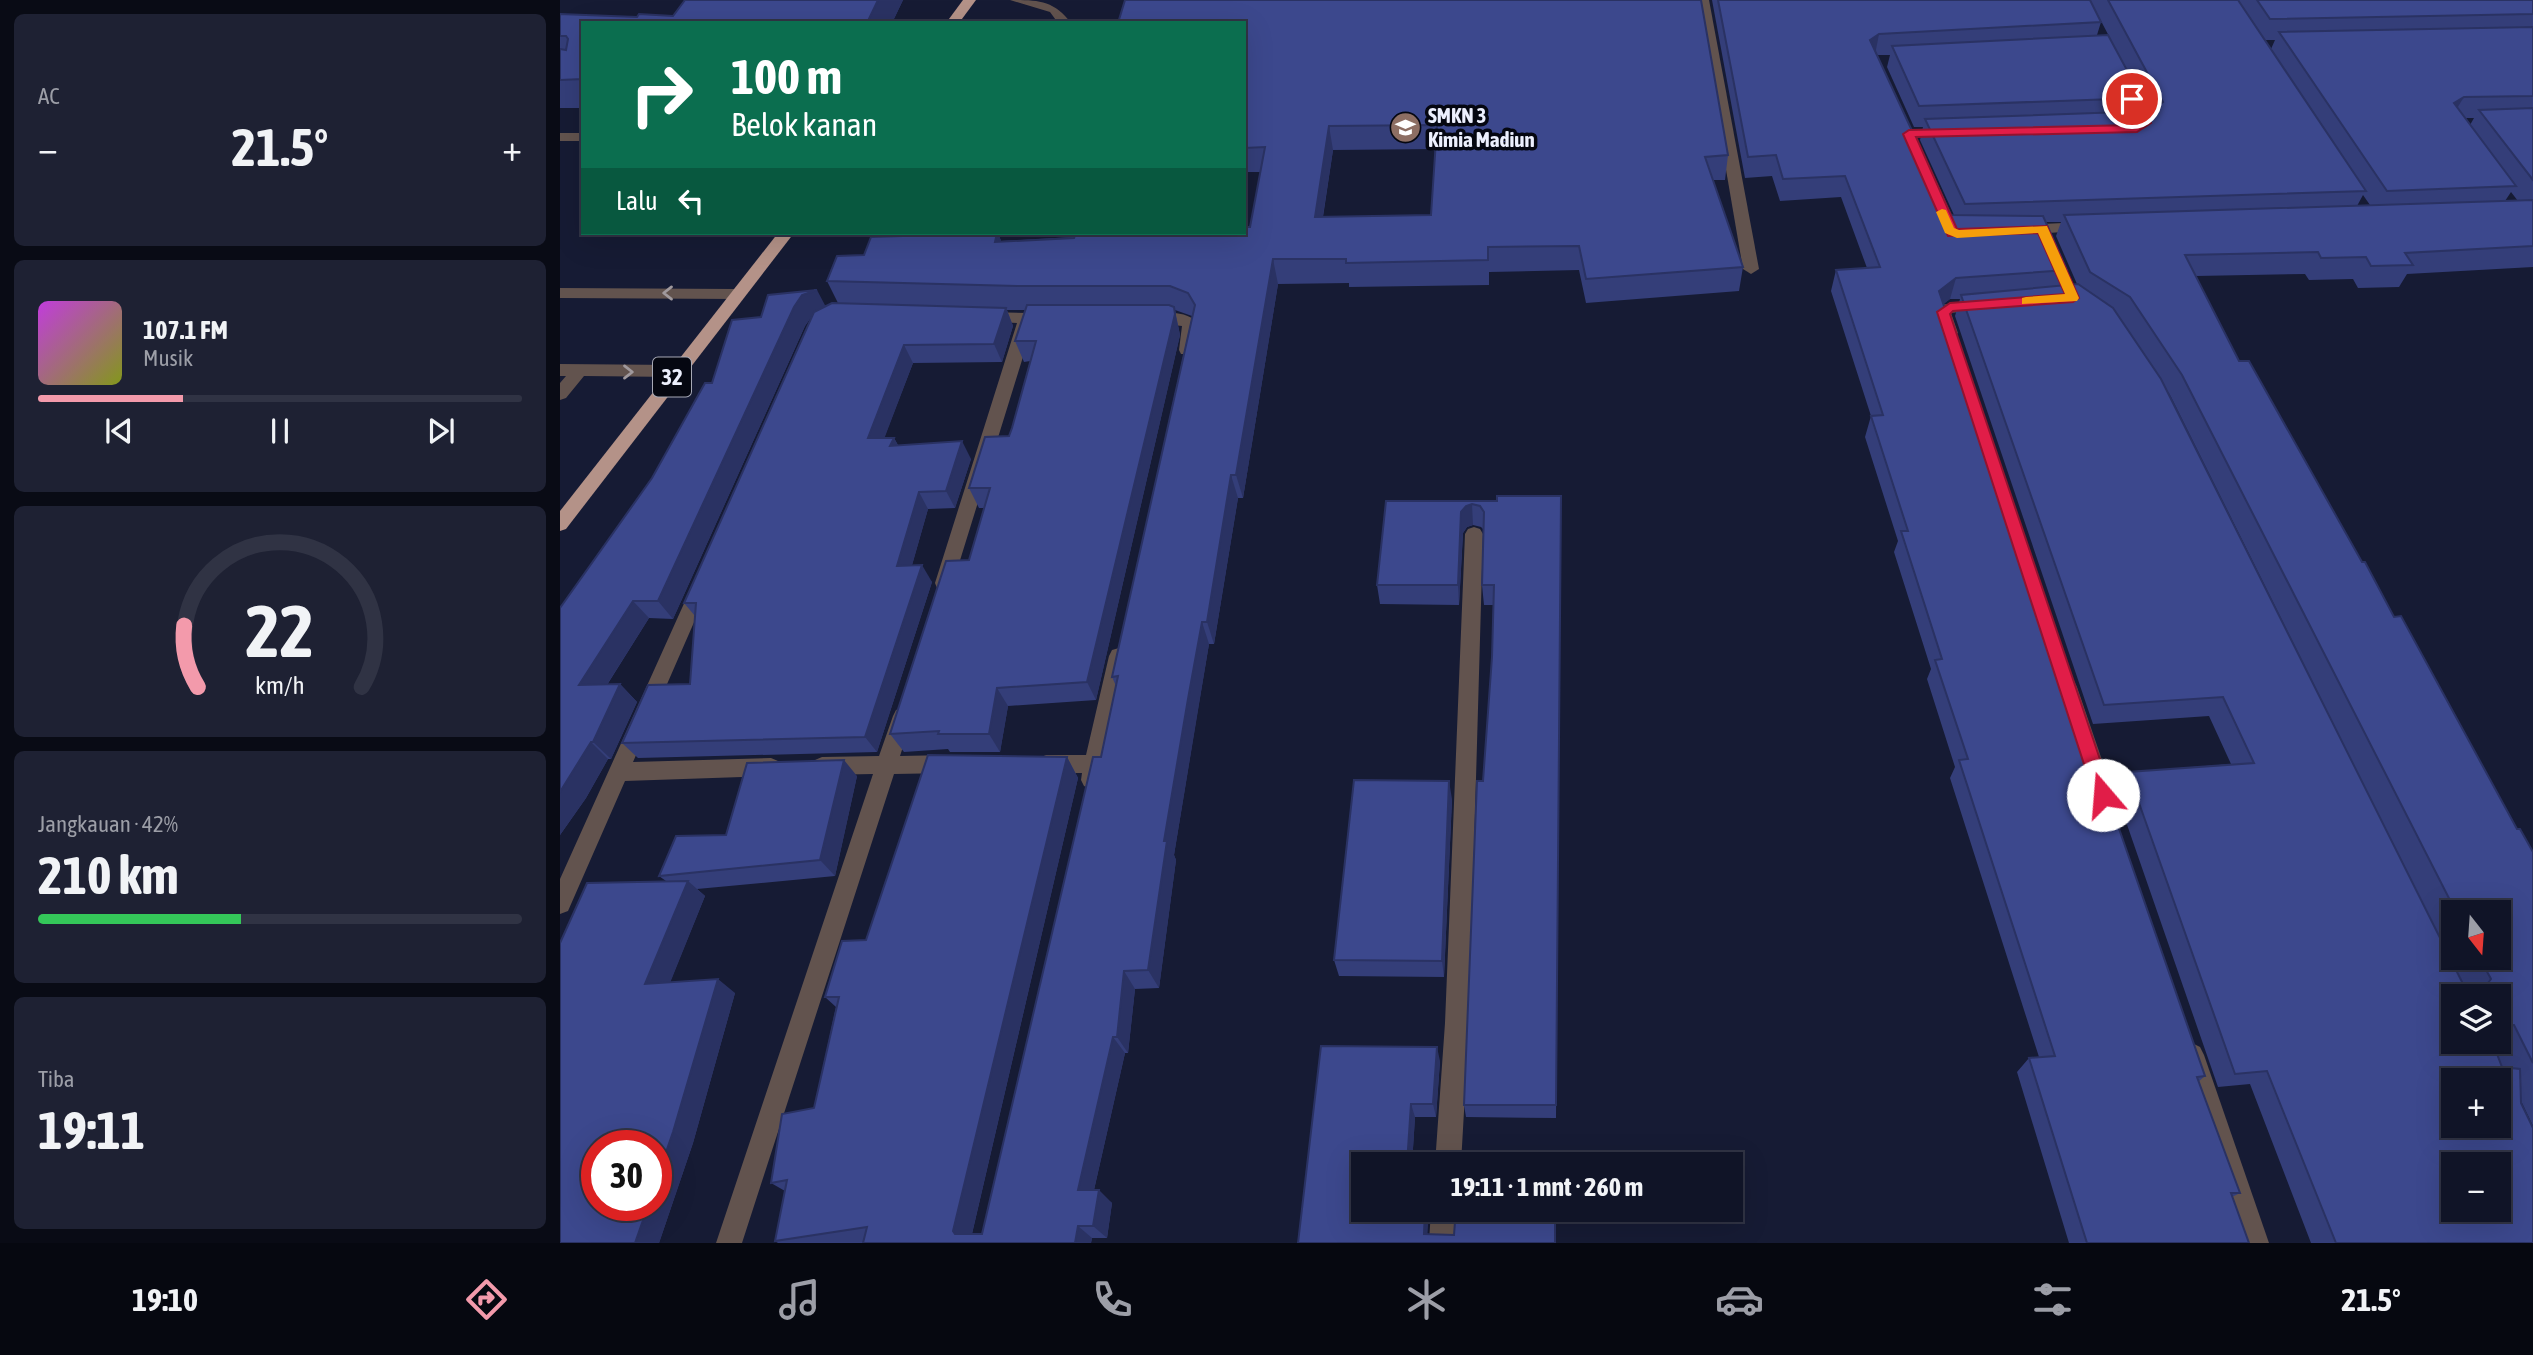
<!DOCTYPE html>
<html lang="id">
<head>
<meta charset="utf-8">
<style>
  :root { --surface:#101427; --page:#1e2133; --text:#f1f3f6; --muted:#9c9ea7; --line:#303344; --accent:#f39aab }
  body { margin:0; font-family:"Asap Condensed",sans-serif; background:var(--page); color:var(--text); height:100vh; display:flex; flex-direction:column; font-size:26px; white-space:nowrap }
  * { box-sizing:border-box; margin:0 }
  p { font-size:23px; color:var(--muted) }
  .icon { flex:none; width:38px; height:38px; fill:none; stroke:currentColor; stroke-width:2; stroke-linecap:round; stroke-linejoin:round }
  .map { position:relative; flex:1; overflow:hidden }
  .sheet { display:flex; flex-direction:column; gap:14px; padding:14px; background:#090b15; width:560px }
  .sheet>* { flex:none }
  .guide { position:absolute; left:21px; top:21px; width:665px; height:214px; border-radius:0px; box-shadow:0 7px 28px #0002,0 0 0 2px var(--line); background:#0b6e4f; color:#fff; overflow:hidden }
  .needle { width:46px; rotate:163deg }
  .tools { position:absolute; left:1881px; top:900px; display:grid; gap:14px }
  .tools a { display:grid; place-items:center; width:70px; height:70px; border-radius:0px; background:var(--surface); box-shadow:0 7px 28px #0002,0 0 0 2px var(--line); font-size:35px }
  .speed { position:absolute; left:21px; top:1130px; display:flex; gap:14px; font-size:35px; font-weight:700; text-align:center }
  .speed>* { display:grid; place-content:center; width:91px; height:91px; border-radius:50%; background:var(--surface); box-shadow:0 7px 28px #0002,0 0 0 2px var(--line); line-height:1 }
  .speed .limit { border:10px solid #d22; background:#fff; color:#111 }
  .pin { position:absolute; display:grid; place-items:center; width:60px; height:60px; color:#fff; margin:-30px; border:4px solid #fff; border-radius:50%; box-shadow:0 2px 7px #0007 }
  .me { position:absolute; width:77px; margin:-38px; rotate:342deg; stroke-linejoin:round; filter:drop-shadow(0 0 5px #0008) }
  .turn { display:flex; align-items:center; gap:24px; height:147px; padding:0 35px; font-size:32px }
  .turn .icon { width:91px; height:91px; stroke-width:2.5 }
  .turn b { display:block; font-size:49px; line-height:60px }
  .then { display:flex; align-items:center; height:66px; padding:0 35px; background:#0003; gap:14px; font-size:26px }
  .big { font-size:52px; font-weight:700; line-height:1.1 }
  .sheet .tile { flex:1; display:flex; flex-direction:column; justify-content:center; gap:10px; min-width:0; padding:0 24px; border-radius:10px; background:var(--page) }
  .sheet .dial { align-items:center; gap:0 }
  .dial svg { height:182px; overflow:visible; fill:none; stroke:var(--line); stroke-width:7; stroke-linecap:round; text-anchor:middle }
  .dial text { fill:var(--text); stroke:none }
  .song { display:flex; align-items:center; gap:21px }
  .cover { width:84px; height:84px; border-radius:10px; background:linear-gradient(135deg,hsl(290 70% 55%),hsl(70 70% 35%)) }
  .played { height:7px; border-radius:4px; background:linear-gradient(90deg,var(--accent) 30%,var(--line) 30%) }
  .keys { display:flex; justify-content:space-around; direction:ltr }
  .heat { display:flex; justify-content:space-between; align-items:center; font-size:38px; direction:ltr }
  .charge { height:10px; border-radius:5px; background:linear-gradient(90deg,#34c759 42%,var(--line) 0) }
  .trip { position:absolute; left:791px; top:1152px; width:392px; height:70px; border-radius:0px; background:var(--surface); box-shadow:0 7px 28px #0002,0 0 0 2px var(--line); font-weight:700; line-height:70px; text-align:center }
  .tabs { display:flex; height:112px; justify-content:space-around; align-items:center; background:#060810; color:var(--muted) }
  .tabs .icon { width:49px; height:49px }
  .tabs .on { color:var(--accent) }
  .tabs b { font-size:32px; color:var(--text) }
  main { display:flex; flex:1; min-height:0 }
  .map>svg:first-child { display:block }
  .lines { fill:none; stroke-linecap:round; stroke-linejoin:round }
  .service { fill:#62534e; fill-rule:evenodd }
  .minor { fill:#62534e; fill-rule:evenodd }
  .trunk { fill:#b49288; fill-rule:evenodd }
  .wall { fill:#343e79; fill-rule:evenodd }
  .shaded-wall { fill:#2a3263 }
  .building { fill:#3c488d; stroke:#2a3263; stroke-width:2; fill-rule:evenodd }
  .oneway { stroke:#a0999d }
  .route { fill:#e11d48; stroke:#92132f; stroke-width:2 }
  .slow { fill:#f59e0b }
  .labels { text-anchor:middle; stroke-width:7; stroke-linejoin:round; paint-order:stroke }
  .far-poi-label { font-size:21px; font-weight:bold; fill:#eceffd; stroke:#050711; text-anchor:start }
  .shield { fill:#050711; stroke:#a7a9b6; stroke-width:2 }
  .shield-label { font-size:23px; font-weight:bold; fill:#eceffd }
</style>
</head>
<body>
<main>
<section class="sheet">
<div class="tile"><p>AC</p>
<div class="heat"><a>−</a><b class="big">21.5°</b><a>+</a></div>
</div>
<div class="tile">
<div class="song"><i class="cover"></i><div><b>107.1 FM</b><p>Musik</p></div></div>
<div class="played"></div>
<div class="keys"><svg class="icon" aria-label="previous" viewBox="0 0 24 24"><path d="M18 5L8 12l10 7zM5 5v14"/></svg><svg class="icon" aria-label="pause" viewBox="0 0 24 24"><path d="M8 5v14M16 5v14"/></svg><svg class="icon" aria-label="next" viewBox="0 0 24 24"><path d="M6 5l10 7-10 7zM19 5v14"/></svg></div>
</div>
<div class="tile dial"><svg viewBox="0 0 100 80">
<path d="M14 69A42 42 0 1 1 86 69"/>
<path d="M14 69A42 42 0 0 1 8 42" stroke="#f39aab"/>
<text x="50" y="56" font-size="32" font-weight="700">22</text>
<text x="50" y="72" font-size="11">km/h</text>
</svg></div>
<div class="tile"><p>Jangkauan · 42%</p><b class="big">210 km</b><div class="charge"></div></div>
<div class="tile"><p>Tiba</p><b class="big">19:11</b></div>
</section>
<div class="map">
<svg width="1973" height="1243" viewBox="0 0 1973 1243">
  <rect width="100%" height="100%" fill="#161b34"/>
  <g class="lines">
    <!-- service -->
    <g class="service">
      <path d="M450,0C477,0 494,0 511,23H498L490,12Z"/>
      <rect x="0" y="133" width="23" height="8"/>
      <path d="M0,288L176,289L184,294L176,299L0,298Z"/>
      <path d="M0,364L116,365L124,371L116,377L24,376L6,398L0,400V383L6,376H0Z"/>
    </g>
    <!-- minor -->
    <g class="minor">
      <path d="M1137,0H1149L1199,269L1191,274L1183,269Z"/>
      <path d="M1524,222L1531,227L1529,230L1463,235L1456,230L1463,225Z"/>
      <path d="M1424,299L1430,300L1432,304L1430,308L1391,313L1398,333L1390,338L1384,337L1375,312L1380,305Z"/>
      <path d="M425,312L467,313L475,318L393,583L391,588L384,590L377,588L375,583L457,323L419,321L417,317L419,313Z"/>
      <path d="M591,313C607,313 626,310 638,323L633,354H621L619,350L622,326L585,322L583,318L585,314Z"/>
      <path d="M914,527L920,529L923,534L909,1023L901,1164H875L885,1023L905,534L908,529Z"/>
      <path d="M140,581L147,583L149,588L73,762L211,758L218,761L221,767L218,773L211,776L65,781L8,911L0,914V879L131,588L133,583Z"/>
      <path d="M559,648L566,650L569,656L538,786L531,789L524,786L521,780L522,773H486L479,770L476,764L479,758L486,755H526L549,656L552,650Z"/>
      <path d="M1507,679L1514,681L1517,687L1555,798L1551,805L1544,807L1537,805L1533,798L1497,687L1500,681Z"/>
      <path d="M343,707L350,710L353,716L340,756L390,755L397,758L400,764L397,770L390,773L334,774L182,1243H156L313,774L262,775L255,772L252,766L255,760L262,757L319,756L333,716L336,710Z"/>
      <path d="M1632,1043L1640,1047L1644,1055L1709,1243H1683L1620,1055L1624,1047Z"/>
      <path d="M871,1209H897L895,1243H869Z"/>
    </g>
    <!-- trunk -->
    <g class="trunk">
      <path d="M403,0H416L399,23H386Z"/>
      <path d="M218,233H234L6,529L0,531V511Z"/>
    </g>
  </g>
  <!-- wall -->
  <g class="wall">
    <path d="M125,0H343L332,23H23V108H0V14L77,17L113,16Z"/>
    <path d="M1152,0H1973V267L1847,274L1839,287L1798,288L1793,279L1749,280L1745,274L1636,276L1679,361L1802,562L1957,829L1973,852V1126L1961,1101L1973,1243H1751L1690,1084L1658,1087L1555,790L1568,772L1671,764L1649,716L1533,724L1395,316L1400,299H1390L1383,304L1518,707L1512,717L1645,1076L1638,1082L1680,1193L1672,1197L1689,1243H1509L1457,1072L1469,1058L1479,1057L1390,778L1395,767L1367,679L1371,669L1334,552L1338,541L1305,437L1311,416L1271,291L1276,270L1307,268L1281,197L1220,201L1212,176L1185,178ZM1531,2L1551,40L1537,35L1541,22ZM1705,40H1715L1711,49ZM1317,55H1330L1327,67L1354,127H1363L1360,140L1394,215H1391ZM1582,99L1588,111L1577,112ZM1906,118H1914L1910,125ZM1951,192L1958,201H1945ZM1803,195L1810,205L1797,206ZM1486,222H1501L1496,236L1517,284L1501,286L1507,270ZM1607,390L1611,397L1906,990ZM1894,912H1939V957H1894ZM1939,996V1041H1894Z"/>
    <path d="M684,23L1168,155L1165,180H1153L1183,267L1179,291L1026,303L1019,270L929,272V285L789,287V283L718,284L683,498H678L654,644H649L636,721L614,855L616,860L599,988L575,989L568,1053H565L534,1190L552,1203L547,1238H532L531,1243H218L215,1241L225,1191L211,1183L254,1108L276,1007L265,997L306,940L507,757L518,778L412,1234H422L541,757L556,686L552,677L632,316L615,310L620,335L536,700L448,706L440,752H390L388,749L344,752L330,734L409,560L424,508H419L409,488L449,436L452,428L470,361L464,362L455,341L465,310H447L453,326L442,362L353,363L324,438H334L338,445L411,459L395,508L368,509L352,565L372,582L317,752L78,758L62,743L130,684L135,616L124,603L254,313L245,326L113,619L89,618L47,685L60,684L77,702L51,759H48L26,798L0,835V608L92,478L152,383L201,317L278,303L267,281L304,255L414,233H438L441,241L690,227L700,172H684ZM876,149L871,215L763,217L773,150Z"/>
    <path d="M1001,496L996,1118L906,1117L904,1105L932,657L933,605H924L922,585L924,530L921,527L913,525L907,527L903,533L899,605L820,604L817,585L826,501H937Z"/>
    <path d="M297,776L275,876L137,889L145,896L110,982L175,993L133,1143L99,1243L106,881L99,876L166,835Z"/>
    <path d="M892,799L884,977L779,976L774,960Z"/>
    <path d="M880,1061L876,1117H855L852,1164H803L868,1234L995,1243H738Z"/>
  </g>
  <!-- shaded-wall -->
  <g class="shaded-wall">
    <path d="M318,0H343L332,23H307Z"/>
    <path d="M1319,34L1315,55L1310,40Z"/>
    <path d="M1904,97L1891,118L1894,103Z"/>
    <path d="M769,126L773,150L759,241L755,217Z"/>
    <path d="M437,233H438L447,256L435,242Z"/>
    <path d="M713,259L718,284L683,498L676,475Z"/>
    <path d="M1396,278L1390,299L1373,313L1379,291Z"/>
    <path d="M257,290L267,309L253,314L245,326L113,619L98,601L234,307L242,295Z"/>
    <path d="M614,307L620,335L536,700L527,682Z"/>
    <path d="M446,308L453,326L442,362L434,344Z"/>
    <path d="M344,345L353,363L318,455L308,438Z"/>
    <path d="M334,438L343,455L330,446Z"/>
    <path d="M402,441L411,459L395,508L386,491Z"/>
    <path d="M671,475L678,498L654,644L647,622Z"/>
    <path d="M359,492L368,509L347,583L337,566Z"/>
    <path d="M912,504L913,525L907,527L903,533L899,605L898,585L901,512L906,506Z"/>
    <path d="M362,565L372,582L317,752L305,737Z"/>
    <path d="M73,601L89,618L36,702L19,685Z"/>
    <path d="M642,622L649,644L614,855L616,860L599,988L588,970L604,841Z"/>
    <path d="M60,684L77,702L51,759L33,742Z"/>
    <path d="M437,688L448,706L440,752L429,734Z"/>
    <path d="M31,742L48,759L26,798L0,835V792Z"/>
    <path d="M507,757L518,778L410,1242L395,1234L393,1231Z"/>
    <path d="M284,760L297,776L275,876L260,860Z"/>
    <path d="M889,781L892,799L884,977L882,961Z"/>
    <path d="M128,881L145,896L104,998L85,984Z"/>
    <path d="M564,971L575,989L568,1053L557,1037Z"/>
    <path d="M158,979L175,993L133,1143L99,1243H75L88,1206H96V1181Z"/>
    <path d="M553,1037L565,1053L531,1203L518,1190Z"/>
    <path d="M877,1047L880,1061L876,1117L873,1104Z"/>
    <path d="M851,1104L855,1117L852,1164H847Z"/>
    <path d="M539,1190L552,1203L547,1238L533,1226Z"/>
    <path d="M865,1209H869L867,1243L864,1234Z"/>
    <path d="M518,1226L532,1238L531,1243H515Z"/>
  </g>
  <!-- building -->
  <g class="building">
    <path d="M125,0H318L307,23H23V79L0,80V49L6,50L8,39L6,36H0V14L77,17L79,14L113,16Z"/>
    <path d="M565,0H1141L1168,155L1145,157L1183,267L1026,279L1019,246L928,247V260L786,263V259H713L676,475H671L647,622H642L628,699L604,841H607L588,970L564,971L557,1037H553L518,1190H539L533,1226H518L515,1243H303L307,1227L215,1241L227,1180L211,1183L222,1114L254,1108L279,997H265L282,941L306,940L368,755L507,757L393,1231L395,1234H422L533,757H541L558,676L552,677L635,305L628,293L610,286H457L267,281L277,256L304,255L311,237L437,233L435,242L514,238L516,233H684V227H690L705,147L684,148V23H558ZM877,125L871,215L755,217L769,126Z"/>
    <path d="M1158,0H1530L1541,22L1319,34L1310,40L1391,215L1483,216L1507,270L1396,278L1379,291L1518,707L1509,708L1535,774H1540L1645,1076L1637,1077L1680,1193H1671L1689,1243H1527L1469,1058L1495,1056L1399,760L1408,759L1375,660L1382,659L1341,531H1348L1311,416L1323,415L1276,270L1320,267L1285,176L1223,179L1216,155L1188,157Z"/>
    <path d="M1548,0H1678L1806,191L1405,204L1365,119L1591,111L1603,102Z"/>
    <path d="M1697,0H1973V14L1710,19Z"/>
    <path d="M1973,27V96L1904,97L1894,103L1956,186L1827,191L1719,32Z"/>
    <path d="M1548,35L1582,98L1359,106L1332,46Z"/>
    <path d="M1973,108V180L1919,110Z"/>
    <path d="M1973,200V246L1845,253L1853,265L1811,266L1806,257L1761,258L1758,252L1625,255L1679,361H1689L1802,562H1805L1834,617L1841,616L1957,829H1960L1973,852V1063L1954,1025H1939V996H1894V1041H1932L1942,1067L1960,1069L1961,1103L1973,1128V1243H1776L1707,1071L1675,1074L1568,772L1694,763L1663,697L1544,705L1401,295L1518,284L1553,308L1601,379L1906,990L1918,994L1919,983H1928L1931,979L1919,957H1939V912H1896L1622,375L1570,297L1530,272L1504,215ZM1894,1080H1939V1125H1894ZM1894,1164H1939V1209H1894Z"/>
    <path d="M257,290L242,295L234,307L98,601H73L19,685L60,684L33,742H31L0,792V608L92,478L145,383H152L172,320L201,317L208,295Z"/>
    <path d="M272,303L446,308L434,344L344,345L308,438H334L330,446L402,441L386,491L359,492L337,566L362,565L305,737L62,743L88,685L130,684L136,603H124L254,312Z"/>
    <path d="M467,305H609L614,307L615,314L527,682L437,688L429,734H378L379,731L330,734L386,561L409,560L430,488H409L425,437L449,436L452,428L476,341H455Z"/>
    <path d="M937,496H1001L996,1105H904L917,781H923L932,657L934,585H922L924,512L920,506L912,504L906,506L901,512L898,585H817L826,501H937Z"/>
    <path d="M284,760L260,860L99,876L116,836L166,835L187,763Z"/>
    <path d="M794,780L889,781L882,961L774,960Z"/>
    <path d="M128,881L85,984L158,979L113,1132L96,1181V1146H37V1206H88L75,1243H0V943L27,883Z"/>
    <path d="M761,1046L877,1047L873,1104H851L847,1164H803V1209H865L864,1234L894,1235L896,1209H995V1243H738Z"/>
  </g>
  <!-- one-way arrows -->
  <defs><path id="oneway-chevron" d="M-2-3.5L2.5 0L-2 3.5" fill="none" stroke-width="1.6" stroke-linecap="round" stroke-linejoin="round" transform="scale(1.75)"/></defs>
  <g class="oneway">
    <use href="#oneway-chevron" transform="translate(108 293) rotate(-180)"/>
    <use href="#oneway-chevron" transform="translate(68 372)"/>
  </g>
  <!-- route -->
  <path class="route" d="M1572,95L1578,99L1591,123L1577,132L1356,137L1397,229L1487,226L1519,298L1513,302L1393,311L1390,314L1552,795L1549,801L1543,803L1537,801L1534,795L1377,312L1390,303L1505,294L1478,233L1388,236L1343,134L1349,130L1574,125L1579,122L1567,99Z"/>
  <!-- slow -->
  <path class="slow" d="M1382,209L1386,210L1394,228L1399,230L1487,226L1519,298L1517,301L1462,304V298L1466,297L1505,294L1478,233L1397,238L1385,233L1376,212Z"/>
  <!-- icons -->
  <defs>
    <symbol id="school-disc" viewBox="-11 -11 22 22"><circle r="9.5" fill="#8d6e63" stroke="#050711"/><path d="M0-5L7-2L0 1L-7-2ZM-4 1L0 2.5L4 1V4Q0 6-4 4Z" fill="#fff"/></symbol>
  </defs>
  <g fill-rule="evenodd">
    <use href="#school-disc" x="828" y="110" width="35" height="35"/>
  </g>
  <g class="labels">
    <!-- far-poi labels -->
    <g class="far-poi-label">
      <text x="868" y="123">SMKN 3<tspan x="868" dy="24">Kimia Madiun</tspan></text>
    </g>
    <!-- shield labels -->
    <rect class="shield" x="93" y="357.5" width="38" height="39" rx="5"/>
    <g class="shield-label">
      <text x="112" y="385">32</text>
    </g>
  </g>
</svg>
<div class="tools">
<a><svg class="needle" viewBox="-14 -14 28 28"><path d="M0-13l5 13h-10z" fill="#e53935"/><path d="M0 13l5-13h-10z" fill="#9c9ea7"/></svg></a>
<a><svg class="icon" aria-label="layers" viewBox="0 0 24 24"><path d="M12 4l9 5-9 5-9-5zM3 14l9 5 9-5"/></svg></a>
<a>+</a>
<a>−</a>
</div>
<div class="speed"><div class="limit">30</div></div>
<div class="pin" style="left:1572px;top:99px;background:#d93025"><svg class="icon" aria-label="arrive" viewBox="0 0 24 24"><path d="M6 21V4h12l-3 4 3 4H6"/></svg></div>
<svg class="me" style="left:1543px;top:795px" viewBox="-20 -20 40 40"><circle r="19" fill="#fff"/><path d="M0-13L10 11 0 6-10 11z" fill="#e11d48"/></svg>
<div class="trip">19:11 · 1 mnt · 260 m</div>
<div class="guide">
<div class="turn"><svg class="icon" aria-label="right" viewBox="0 0 24 24"><path d="M7 20v-9h11M14 6l5 5-5 5"/></svg><div><b>100 m</b>Belok kanan</div></div>
<div class="then">Lalu<svg class="icon" aria-label="left" viewBox="0 0 24 24"><path d="M17 20v-9H6M10 6l-5 5 5 5"/></svg></div>
</div>
</div>
</main>
<nav class="tabs">
<b>19:10</b>
<svg class="icon on" aria-label="directions" viewBox="0 0 24 24"><path d="M12 3l9 9-9 9-9-9zM9 14v-3h6M13 9l2 2-2 2"/></svg>
<svg class="icon" aria-label="music" viewBox="0 0 24 24"><path d="M9 18V5l10-2v13"/><circle cx="6" cy="18" r="3"/><circle cx="16" cy="16" r="3"/></svg>
<svg class="icon" aria-label="phone" viewBox="0 0 24 24"><path d="M5 4h4l2 5-3 2q2 4 5 5l2-3 5 2v4C11 20 4 13 5 4z"/></svg>
<svg class="icon" aria-label="climate" viewBox="0 0 24 24"><path d="M12 3v18M4 7l16 10M4 17L20 7"/></svg>
<svg class="icon" aria-label="car" viewBox="0 0 24 24"><path d="M5 17H2v-5l4-1 3-4h7l3 4 3 1v5h-3M9 17h6M6 11h13"/><circle cx="7" cy="17" r="2"/><circle cx="17" cy="17" r="2"/></svg>
<svg class="icon" aria-label="filters" viewBox="0 0 24 24"><path d="M4 7h16M4 17h16"/><circle cx="9" cy="7" r="2"/><circle cx="15" cy="17" r="2"/></svg>
<b>21.5°</b>
</nav>
</body>
</html>
